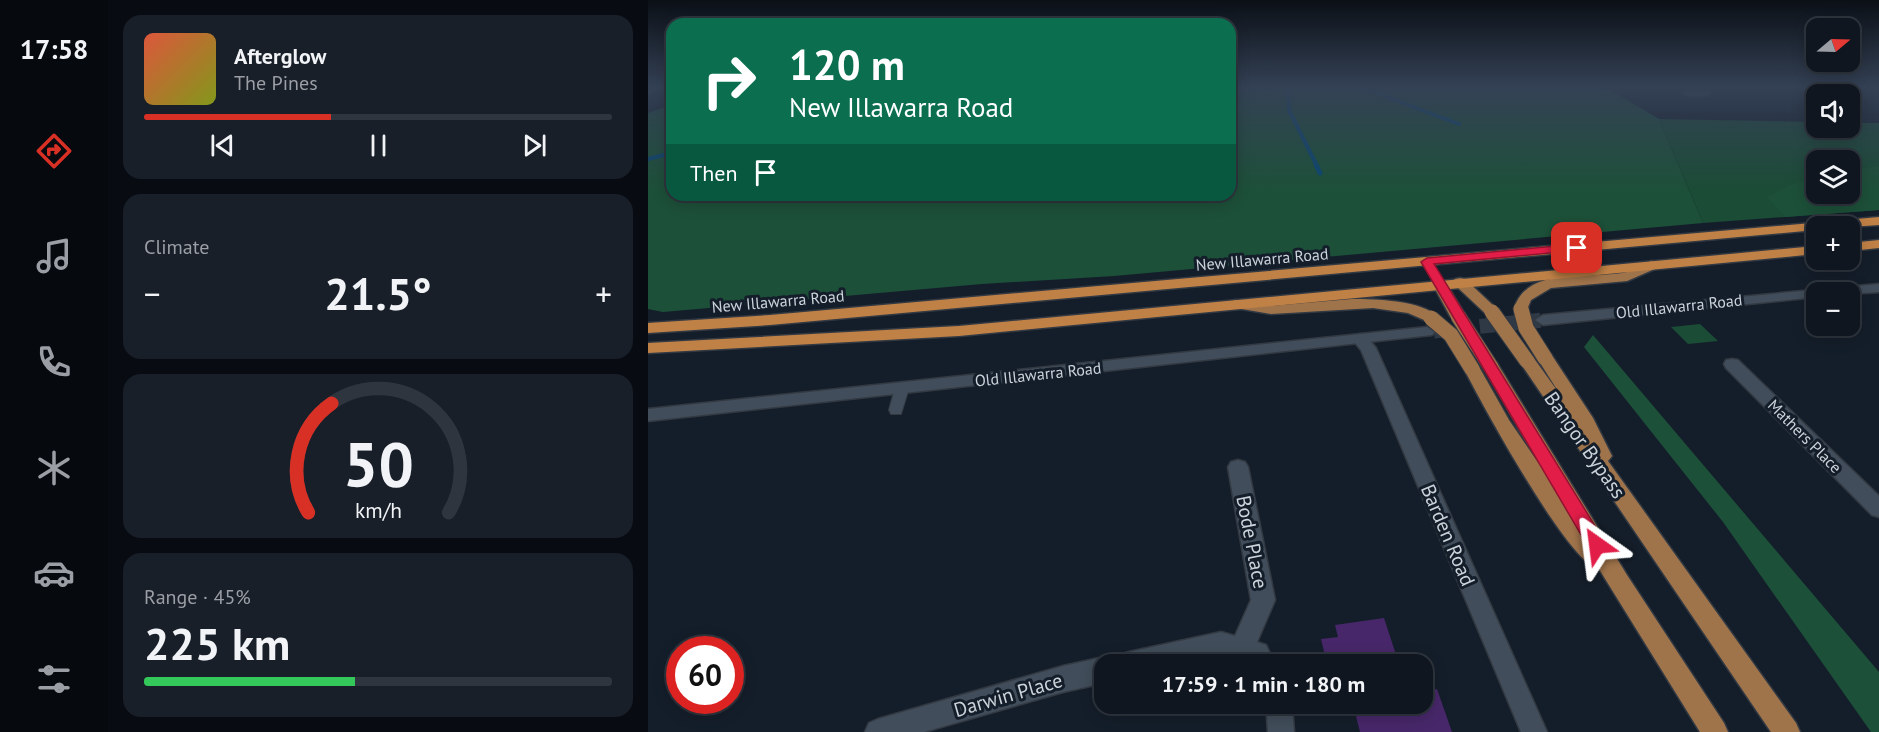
<!DOCTYPE html>
<html lang="en">
<head>
<meta charset="utf-8">
<style>
  :root { --surface:#0f1620; --page:#181f29; --text:#f1f3f6; --muted:#9b9fa5; --line:#2f353e; --accent:#d93025 }
  body { margin:0; font-family:"PT Sans",sans-serif; background:var(--page); color:var(--text); height:100vh; display:flex; flex-direction:column; font-size:22px; white-space:nowrap }
  * { box-sizing:border-box; margin:0 }
  p { font-size:20px; color:var(--muted) }
  .icon { flex:none; width:33px; height:33px; fill:none; stroke:currentColor; stroke-width:2; stroke-linecap:round; stroke-linejoin:round }
  .map { position:relative; flex:1; overflow:hidden }
  .details { display:flex; flex-direction:column; gap:15px; padding:15px; background:#080c12; width:540px }
  .details>* { flex:none }
  .guide { position:absolute; left:18px; top:18px; width:570px; height:183px; border-radius:18px; box-shadow:0 3px 15px #0003,0 0 0 2px var(--line); background:#0b6e4f; color:#fff; overflow:hidden }
  .needle { width:39px; rotate:71deg }
  .buttons { position:absolute; left:1158px; top:18px; display:grid; gap:12px }
  .buttons a { display:grid; place-items:center; width:54px; height:54px; border-radius:12px; background:var(--surface); box-shadow:0 3px 15px #0003,0 0 0 2px var(--line); font-size:30px }
  .speed { position:absolute; left:18px; top:636px; display:flex; gap:12px; font-size:30px; font-weight:700; text-align:center }
  .speed>* { display:grid; place-content:center; width:78px; height:78px; border-radius:50%; background:var(--surface); box-shadow:0 3px 15px #0003,0 0 0 2px var(--line); line-height:1 }
  .speed .limit { border:9px solid #d22; background:#fff; color:#111 }
  .pin { position:absolute; display:grid; place-items:center; width:51px; height:51px; color:#fff; margin:-26px; border-radius:12px; box-shadow:0 3px 9px #0006 }
  .me { position:absolute; width:66px; margin:-33px; rotate:329deg; stroke-linejoin:round; filter:drop-shadow(0 0 4px #0008) }
  .turn { display:flex; align-items:center; gap:21px; height:126px; padding:0 24px; font-size:27px }
  .turn .icon { width:78px; height:78px; stroke-width:2.5 }
  .turn b { display:block; font-size:42px; line-height:51px }
  .then { display:flex; align-items:center; height:57px; padding:0 24px; background:#0003; gap:12px; font-size:22px }
  .big { font-size:45px; font-weight:800; line-height:1.1 }
  .details .widget { flex:1; display:flex; flex-direction:column; justify-content:center; gap:9px; min-width:0; padding:0 21px; border-radius:18px; background:var(--page) }
  .details .dial { align-items:center; gap:0 }
  .dial svg { height:156px; overflow:visible; fill:none; stroke:var(--line); stroke-width:7; stroke-linecap:round; text-anchor:middle }
  .dial text { fill:var(--text); stroke:none }
  .song { display:flex; align-items:center; gap:18px }
  .cover { width:72px; height:72px; border-radius:9px; background:linear-gradient(135deg,hsl(10 70% 55%),hsl(70 70% 35%)) }
  .played { height:6px; border-radius:3px; background:linear-gradient(90deg,var(--accent) 40%,var(--line) 40%) }
  .keys { display:flex; justify-content:space-around; direction:ltr }
  .heat { display:flex; justify-content:space-between; align-items:center; font-size:33px; direction:ltr }
  .charge { height:9px; border-radius:4px; background:linear-gradient(90deg,#34c759 45%,var(--line) 0) }
  .trip { position:absolute; left:446px; top:654px; width:339px; height:60px; border-radius:18px; background:var(--surface); box-shadow:0 3px 15px #0003,0 0 0 2px var(--line); font-weight:800; line-height:60px; text-align:center }
  main { display:flex; flex:1; min-height:0 }
  .tabs { display:flex; flex-direction:column; width:108px; justify-content:space-around; align-items:center; background:#06090d; color:var(--muted) }
  .tabs .icon { width:42px; height:42px }
  .tabs .current { color:var(--accent) }
  .tabs b { font-size:27px; color:var(--text) }
  .map>svg:first-child { display:block }
  .green { fill:#1b4c36; fill-rule:evenodd }
  .forest { fill:#1d5039 }
  .lines { fill:none; stroke-linecap:round; stroke-linejoin:round }
  .stream-far1 { stroke:#0b4770; stroke-width:4 }
  .stream { stroke:#0b4770; stroke-width:5 }
  .building { fill:#472769 }
  .tertiary-tunnel { stroke:#2f3945; stroke-width:15; stroke-dasharray:15 8; stroke-linecap:butt }
  .service-casing { stroke:#323942; stroke-width:2 }
  .minor-casing { stroke:#323942; stroke-width:3 }
  .tertiary-casing { stroke:#323942; stroke-width:3 }
  .primary-casing { stroke:#323942; stroke-width:3 }
  .trunk-casing { stroke:#323942; stroke-width:3 }
  .service { fill:#414d5a; fill-rule:evenodd }
  .minor { fill:#414d5a; fill-rule:evenodd }
  .tertiary { fill:#414d5a; fill-rule:evenodd }
  .primary { fill:#a0744b; fill-rule:evenodd }
  .trunk { fill:#c08146; fill-rule:evenodd }
  .primary-bridge-casing { stroke:#323942; stroke-width:17; stroke-linecap:butt }
  .primary-bridge { stroke:#a0744b; stroke-width:15 }
  .route { fill:#e11d48; stroke:#92132f; stroke-width:1.5 }
  .labels { text-anchor:middle; stroke-width:6; stroke-linejoin:round; paint-order:stroke }
  .street-label { font-size:16px; fill:#cbd3db; stroke:#141e2a }
  .near-street-label { font-size:20px; fill:#cbd3db; stroke:#141e2a }
</style>
</head>
<body>
<main>
<nav class="tabs">
<b>17:58</b>
<svg class="icon current" aria-label="directions" viewBox="0 0 24 24"><path d="M12 3l9 9-9 9-9-9zM9 14v-3h6M13 9l2 2-2 2"/></svg>
<svg class="icon" aria-label="music" viewBox="0 0 24 24"><path d="M9 18V5l10-2v13"/><circle cx="6" cy="18" r="3"/><circle cx="16" cy="16" r="3"/></svg>
<svg class="icon" aria-label="phone" viewBox="0 0 24 24"><path d="M5 4h4l2 5-3 2q2 4 5 5l2-3 5 2v4C11 20 4 13 5 4z"/></svg>
<svg class="icon" aria-label="climate" viewBox="0 0 24 24"><path d="M12 3v18M4 7l16 10M4 17L20 7"/></svg>
<svg class="icon" aria-label="car" viewBox="0 0 24 24"><path d="M5 17H2v-5l4-1 3-4h7l3 4 3 1v5h-3M9 17h6M6 11h13"/><circle cx="7" cy="17" r="2"/><circle cx="17" cy="17" r="2"/></svg>
<svg class="icon" aria-label="filters" viewBox="0 0 24 24"><path d="M4 7h16M4 17h16"/><circle cx="9" cy="7" r="2"/><circle cx="15" cy="17" r="2"/></svg>
</nav>
<section class="details">
<div class="widget">
<div class="song"><i class="cover"></i><div><b>Afterglow</b><p>The Pines</p></div></div>
<div class="played"></div>
<div class="keys"><svg class="icon" aria-label="previous" viewBox="0 0 24 24"><path d="M18 5L8 12l10 7zM5 5v14"/></svg><svg class="icon" aria-label="pause" viewBox="0 0 24 24"><path d="M8 5v14M16 5v14"/></svg><svg class="icon" aria-label="next" viewBox="0 0 24 24"><path d="M6 5l10 7-10 7zM19 5v14"/></svg></div>
</div>
<div class="widget"><p>Climate</p>
<div class="heat"><a>−</a><b class="big">21.5°</b><a>+</a></div>
</div>
<div class="widget dial"><svg viewBox="0 0 100 80">
<path d="M14 69A42 42 0 1 1 86 69"/>
<path d="M14 69A42 42 0 0 1 26 13" stroke="#d93025"/>
<text x="50" y="56" font-size="32" font-weight="700">50</text>
<text x="50" y="72" font-size="11">km/h</text>
</svg></div>
<div class="widget"><p>Range · 45%</p><b class="big">225 km</b><div class="charge"></div></div>
</section>
<div class="map">
<svg width="1231" height="732" viewBox="0 0 1231 732">
  <rect width="100%" height="100%" fill="#141e2a"/>
  <!-- green -->
  <g class="green">
    <path d="M1011,119L1168,122V128H1202V123H1231V210L1055,223ZM1168,160H1202V194H1168Z"/>
    <path d="M1052,324L1070,341L1040,344L1023,327Z"/>
  </g>
  <!-- forest -->
  <g class="forest">
    <path d="M582,88H959L1011,119L1055,223L466,276L334,284L15,312L0,309V113L24,105V195H582Z"/>
    <path d="M1231,166V210L1137,217L1119,197L1142,185L1168,179V194H1202V170Z"/>
    <path d="M945,335L1231,672V732H1223L1075,522L936,347Z"/>
  </g>
  <g class="lines">
    <!-- stream-far1 -->
    <g class="stream-far1">
      <path d="M640,88L641,110L669,166"/>
      <path d="M715,88L811,124"/>
      <path d="M0,159L24,153"/>
    </g>
    <!-- stream -->
    <path class="stream" d="M668,165L672,173"/>
  </g>
  <!-- building -->
  <g class="building">
    <path d="M736,618L751,664H679L673,639L690,637L687,625Z"/>
    <path d="M789,689L804,732H712L705,704H774V692Z"/>
  </g>
  <g class="lines">
    <!-- tertiary-tunnel -->
    <path class="tertiary-tunnel" d="M786,331L895,320"/>
    <defs>
      <path id="service" d="M254,383L261,388L253,414H243L241,410L247,388Z"/>
      <g id="minor">
        <path d="M0,88H9L0,94Z"/>
        <path d="M1051,88H1059L1062,93C1056,97 1041,97 1035,93L1039,90H1052Z"/>
        <path d="M712,334L718,336L728,348L899,732H873L713,350L704,339Z"/>
        <path d="M1084,359L1090,360L1231,496V517L1224,515L1078,368L1076,364L1078,360Z"/>
        <path d="M590,460L597,462L600,467L627,600L609,642L618,645L627,664H601L573,656L534,664H469L472,655L481,652L573,632L587,636L603,600L580,467L583,462Z"/>
        <path d="M456,657L465,661L466,664H456V683L415,692L276,732H217L221,723L230,719L415,666Z"/>
        <path d="M618,704H644L646,732H620Z"/>
      </g>
      <g id="tertiary">
        <path d="M1231,284V292L1202,294V292H1168V297L895,325L887,320L895,315Z"/>
        <path d="M779,327L787,332L784,335L0,421V409Z"/>
      </g>
      <g id="primary">
        <path d="M1004,261L1011,265L1009,268L979,281L903,288L883,300L878,312H868L866,309C878,266 940,279 974,273C985,272 993,264 1004,261Z"/>
        <path d="M812,278L817,279L849,309L851,312L849,315H839L807,285L805,282L807,279Z"/>
        <path d="M792,281L797,282L818,316L815,319H805L802,316L785,285Z"/>
        <path d="M704,299C727,299 775,300 791,318L783,323L760,313L725,308L623,314L582,307L580,304L587,300L623,306Z"/>
        <path d="M897,353L903,354L945,418L964,456L960,461L1148,723L1152,732H1123L871,361L873,357H885L913,396L889,358L891,354Z"/>
        <path d="M843,362L849,363L979,575L1076,723L1080,732H1052L951,569C921,565 833,402 816,369L818,365H830L861,420L891,464L835,367L837,363Z"/>
      </g>
      <g id="trunk">
        <path d="M1231,217V225L1202,227L1168,226V230L122,325L0,333V323L122,315Z"/>
        <path d="M1231,240V248L1202,251V243Z"/>
        <path d="M1168,246V254L311,336L0,353V343L311,326Z"/>
      </g>
    </defs>
    <!-- service casing -->
    <use href="#service" class="service-casing"/>
    <!-- minor casing -->
    <use href="#minor" class="minor-casing"/>
    <!-- tertiary casing -->
    <use href="#tertiary" class="tertiary-casing"/>
    <!-- primary casing -->
    <use href="#primary" class="primary-casing"/>
    <!-- trunk casing -->
    <use href="#trunk" class="trunk-casing"/>
    <!-- service -->
    <use href="#service" class="service"/>
    <!-- minor -->
    <use href="#minor" class="minor"/>
    <!-- tertiary -->
    <use href="#tertiary" class="tertiary"/>
    <!-- primary -->
    <use href="#primary" class="primary"/>
    <!-- trunk -->
    <use href="#trunk" class="trunk"/>
    <defs>
      <g id="primary-bridge">
        <path d="M873,309L878,328L897,358"/>
        <path d="M844,312L879,361"/>
        <path d="M810,316L843,367"/>
        <path d="M783,318L803,335L824,369"/>
      </g>
    </defs>
    <!-- primary-bridge casing -->
    <use href="#primary-bridge" class="primary-bridge-casing"/>
    <!-- primary-bridge -->
    <use href="#primary-bridge" class="primary-bridge"/>
  </g>
  <!-- sky -->
  <linearGradient id="sky" x2="0" y2="1"><stop stop-color="#0b1017"/><stop offset="0.46" stop-color="#344155"/><stop offset="1" stop-color="#344155" stop-opacity="0"/></linearGradient>
  <rect width="1231" height="190" fill="url(#sky)"/>
  <!-- route -->
  <path class="route" d="M929,244L935,248L933,250L786,264L955,539L958,545L955,550L949,552L942,550L773,262L779,258Z"/>
  <g class="labels">
    <!-- street labels -->
    <g class="street-label">
      <text transform="translate(614 259) rotate(-5)" y="6">New Illawarra Road</text>
      <text transform="translate(130 301) rotate(-5)" y="6">New Illawarra Road</text>
      <text transform="translate(1031 306) rotate(-6)" y="6">Old Illawarra Road</text>
      <text transform="translate(390 374) rotate(-6)" y="6">Old Illawarra Road</text>
      <text transform="translate(1157 436) rotate(45)" y="6">Mathers Place</text>
    </g>
    <!-- near-street labels -->
    <g class="near-street-label">
      <text transform="translate(937 445) rotate(55)" y="7">Bangor Bypass</text>
      <text transform="translate(800 535) rotate(67)" y="7">Barden Road</text>
      <text transform="translate(604 542) rotate(79)" y="7">Bode Place</text>
      <text transform="translate(360 695) rotate(-16)" y="7">Darwin Place</text>
    </g>
  </g>
</svg>
<div class="buttons">
<a><svg class="needle" viewBox="-14 -14 28 28"><path d="M0-13l5 13h-10z" fill="#e53935"/><path d="M0 13l5-13h-10z" fill="#9b9fa5"/></svg></a>
<a><svg class="icon" aria-label="sound" viewBox="0 0 24 24"><path d="M4 9h4l5-4v14l-5-4H4zM17 9q2 3 0 6"/></svg></a>
<a><svg class="icon" aria-label="layers" viewBox="0 0 24 24"><path d="M12 4l9 5-9 5-9-5zM3 14l9 5 9-5"/></svg></a>
<a>+</a>
<a>−</a>
</div>
<div class="speed"><div class="limit">60</div></div>
<div class="pin" style="left:929px;top:248px;background:#d93025"><svg class="icon" aria-label="arrive" viewBox="0 0 24 24"><path d="M6 21V4h12l-3 4 3 4H6"/></svg></div>
<svg class="me" style="left:949px;top:545px" viewBox="-20 -20 40 40"><path d="M0-17L14 15 0 8-14 15z" fill="#e11d48" stroke="#fff" stroke-width="4"/></svg>
<div class="trip">17:59 · 1 min · 180 m</div>
<div class="guide">
<div class="turn"><svg class="icon" aria-label="right" viewBox="0 0 24 24"><path d="M7 20v-9h11M14 6l5 5-5 5"/></svg><div><b>120 m</b>New Illawarra Road</div></div>
<div class="then">Then<svg class="icon" aria-label="arrive" viewBox="0 0 24 24"><path d="M6 21V4h12l-3 4 3 4H6"/></svg></div>
</div>
</div>
</main>
</body>
</html>
